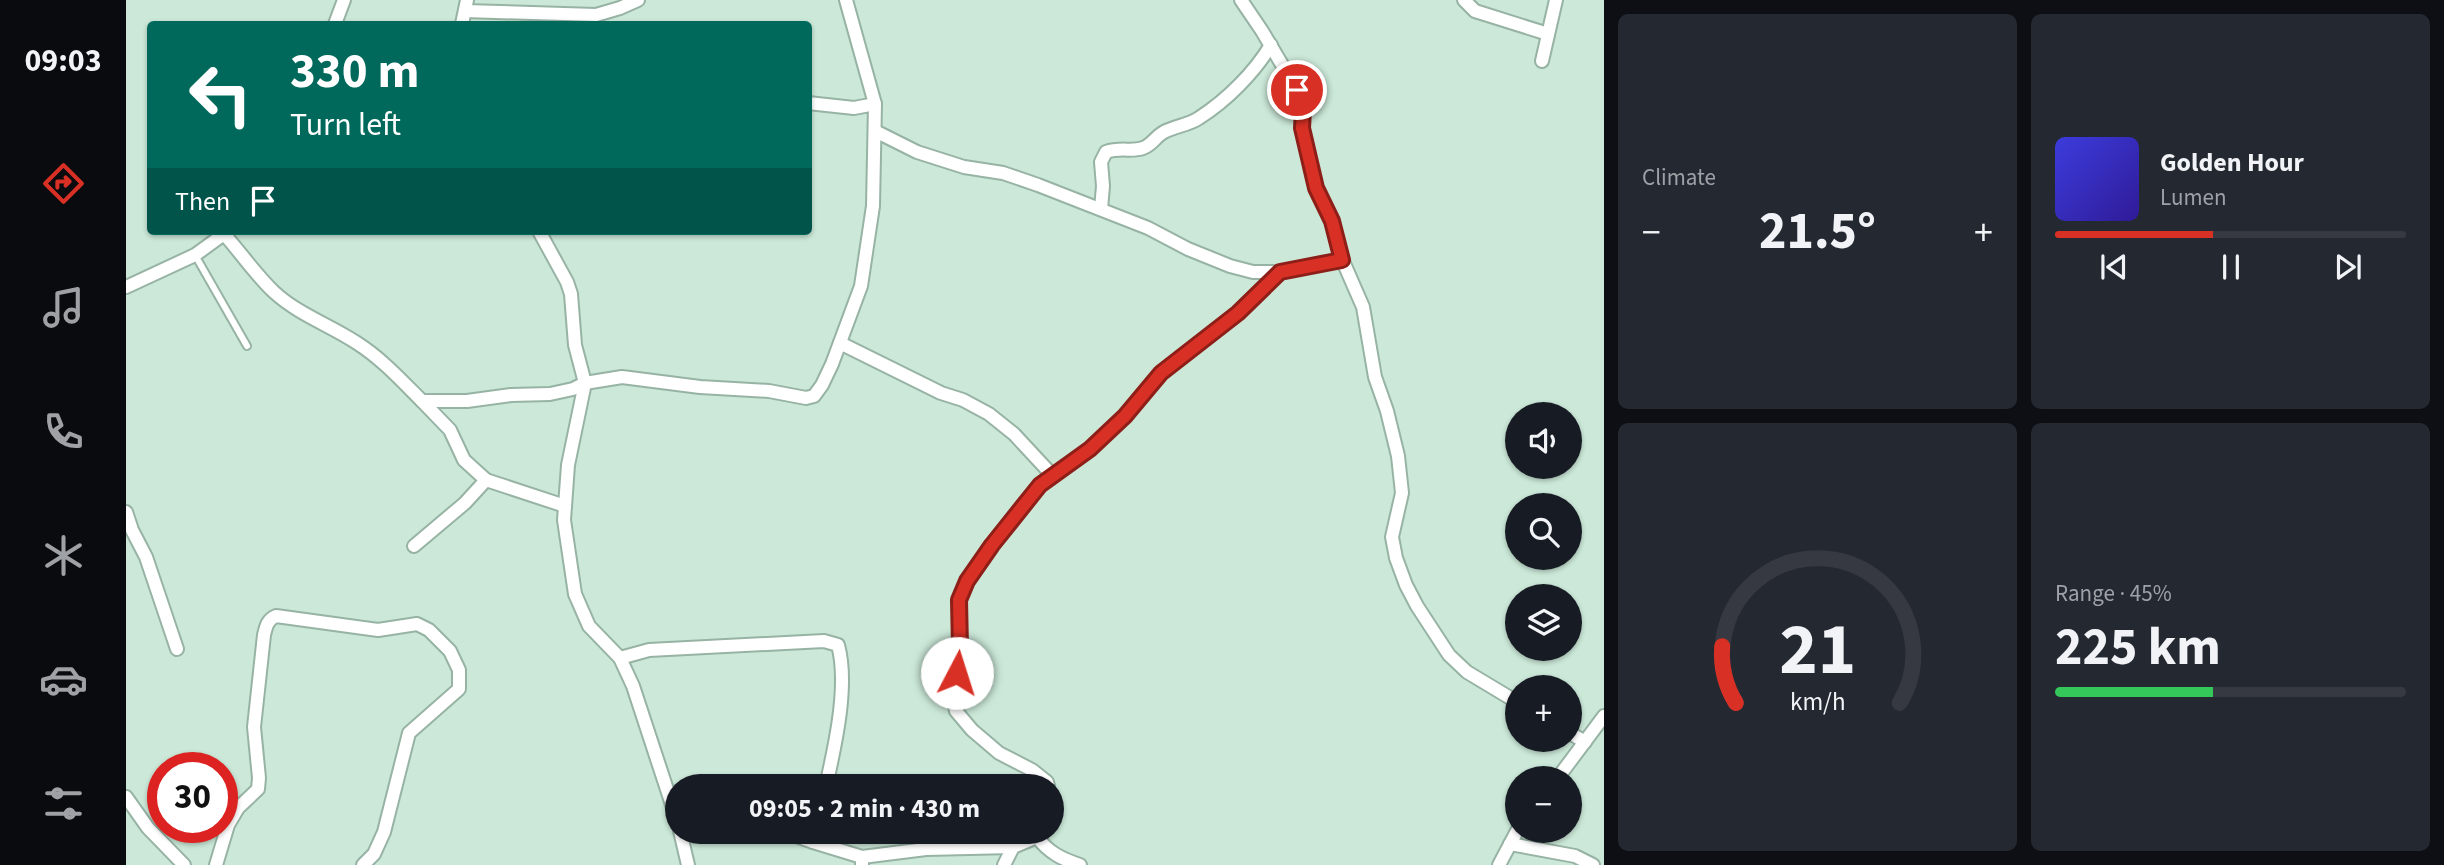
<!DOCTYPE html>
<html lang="en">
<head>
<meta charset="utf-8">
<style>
  :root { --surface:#171b24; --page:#242831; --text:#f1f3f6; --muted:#9ea1a6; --line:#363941; --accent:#d93025 }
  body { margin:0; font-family:"Source Sans 3",sans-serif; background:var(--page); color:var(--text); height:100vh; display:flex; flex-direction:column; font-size:26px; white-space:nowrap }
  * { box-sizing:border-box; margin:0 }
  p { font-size:23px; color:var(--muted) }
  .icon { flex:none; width:38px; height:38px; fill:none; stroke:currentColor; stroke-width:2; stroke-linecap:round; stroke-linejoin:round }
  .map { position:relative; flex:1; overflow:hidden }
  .panel { display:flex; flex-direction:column; gap:14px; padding:14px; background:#0d0f14; width:840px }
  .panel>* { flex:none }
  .guide { position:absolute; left:21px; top:21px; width:665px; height:214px; border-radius:7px; box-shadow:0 2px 5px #0004; background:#00695c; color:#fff; overflow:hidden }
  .controls { position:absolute; left:1379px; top:402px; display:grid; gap:14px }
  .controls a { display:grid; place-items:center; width:77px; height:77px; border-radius:50%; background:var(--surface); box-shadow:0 2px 5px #0004; font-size:35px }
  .speed { position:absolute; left:21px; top:752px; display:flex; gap:14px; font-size:35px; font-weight:700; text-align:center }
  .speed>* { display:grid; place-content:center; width:91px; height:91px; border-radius:50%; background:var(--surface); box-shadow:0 2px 5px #0004; line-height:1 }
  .speed .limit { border:10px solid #d22; background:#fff; color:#111 }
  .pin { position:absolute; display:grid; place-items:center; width:60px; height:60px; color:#fff; margin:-30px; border:4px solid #fff; border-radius:50%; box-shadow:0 2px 7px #0007 }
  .me { position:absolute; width:77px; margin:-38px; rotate:5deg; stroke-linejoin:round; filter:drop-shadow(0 0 5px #0008) }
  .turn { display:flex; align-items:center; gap:24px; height:147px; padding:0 28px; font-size:32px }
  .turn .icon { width:91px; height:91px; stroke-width:2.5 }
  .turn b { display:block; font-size:49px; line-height:60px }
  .then { display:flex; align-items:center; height:66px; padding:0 28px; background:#0003; gap:14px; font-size:26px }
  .big { font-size:52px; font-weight:700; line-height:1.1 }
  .panel .widget { flex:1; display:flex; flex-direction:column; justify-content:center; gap:10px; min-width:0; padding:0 24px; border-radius:10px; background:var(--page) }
  .panel .dial { align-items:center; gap:0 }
  .dial svg { height:182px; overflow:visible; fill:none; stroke:var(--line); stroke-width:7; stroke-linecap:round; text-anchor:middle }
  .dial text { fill:var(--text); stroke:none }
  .song { display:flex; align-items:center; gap:21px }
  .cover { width:84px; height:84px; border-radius:10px; background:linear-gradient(135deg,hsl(240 70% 55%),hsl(250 70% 35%)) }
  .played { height:7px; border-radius:4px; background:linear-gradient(90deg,var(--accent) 45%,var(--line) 45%) }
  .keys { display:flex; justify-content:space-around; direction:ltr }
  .heat { display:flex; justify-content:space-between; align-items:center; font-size:38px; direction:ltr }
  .charge { height:10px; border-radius:5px; background:linear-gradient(90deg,#34c759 45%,var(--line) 0) }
  .panel .tiles { flex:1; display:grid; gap:14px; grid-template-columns:repeat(2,1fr) }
  .trip { position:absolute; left:539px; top:774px; width:399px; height:70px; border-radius:35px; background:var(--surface); box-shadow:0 2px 5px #0004; font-weight:700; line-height:70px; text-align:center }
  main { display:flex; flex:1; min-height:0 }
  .menu { display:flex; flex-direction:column; width:126px; justify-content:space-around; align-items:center; background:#090b0e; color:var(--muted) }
  .menu .icon { width:49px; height:49px }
  .menu .active { color:var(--accent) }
  .menu b { font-size:32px; color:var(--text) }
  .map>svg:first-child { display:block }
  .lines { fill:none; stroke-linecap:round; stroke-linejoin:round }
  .service-casing { stroke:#97b3a4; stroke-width:10 }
  .minor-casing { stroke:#97b3a4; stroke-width:16 }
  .service { stroke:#fff; stroke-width:6 }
  .minor { stroke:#fff; stroke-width:12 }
  .route-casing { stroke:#8d1f18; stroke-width:18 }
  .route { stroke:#d93025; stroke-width:12 }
</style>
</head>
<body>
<main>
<nav class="menu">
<b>09:03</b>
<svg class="icon active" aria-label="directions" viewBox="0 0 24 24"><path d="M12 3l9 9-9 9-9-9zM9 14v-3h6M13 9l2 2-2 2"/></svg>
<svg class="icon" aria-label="music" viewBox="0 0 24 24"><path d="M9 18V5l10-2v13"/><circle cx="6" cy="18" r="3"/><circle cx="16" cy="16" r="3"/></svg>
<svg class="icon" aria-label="phone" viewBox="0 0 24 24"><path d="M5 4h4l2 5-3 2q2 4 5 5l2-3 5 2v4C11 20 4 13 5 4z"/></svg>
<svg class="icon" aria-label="climate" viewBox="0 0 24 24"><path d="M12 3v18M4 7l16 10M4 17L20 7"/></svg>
<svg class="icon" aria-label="car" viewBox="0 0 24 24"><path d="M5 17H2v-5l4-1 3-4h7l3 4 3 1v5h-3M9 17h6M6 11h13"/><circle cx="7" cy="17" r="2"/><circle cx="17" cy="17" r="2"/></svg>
<svg class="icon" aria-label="filters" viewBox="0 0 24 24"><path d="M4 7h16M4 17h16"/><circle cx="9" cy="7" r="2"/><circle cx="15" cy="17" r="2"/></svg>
</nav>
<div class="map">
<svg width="1478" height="865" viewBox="0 0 1478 865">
  <rect width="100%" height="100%" fill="#cbe8d8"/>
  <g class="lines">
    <defs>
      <path id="service" d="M69,255L121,346"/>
      <g id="minor">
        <path d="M1115,0L1136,31L1171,90L1177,110L1176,128L1190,188L1206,221L1216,259L1237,307L1249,377L1261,411L1272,456L1276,493L1266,537L1270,558L1280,585L1291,606L1323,655L1341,672L1391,702"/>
        <path d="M1338,0L1349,11L1422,34"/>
        <path d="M339,11L470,15L494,8L512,0"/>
        <path d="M209,24L218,0"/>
        <path d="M336,24L341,0"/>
        <path d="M1416,61L1430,0"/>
        <path d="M682,103L728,108L749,104"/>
        <path d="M749,131L791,152L838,167L877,173L912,185L1022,228L1062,249L1104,266L1127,272H1154L1216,259"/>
        <path d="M975,209L977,186L975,162L980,152C994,147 1006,152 1017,148C1026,145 1030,136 1038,132C1049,126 1063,125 1073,118C1101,100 1128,73 1145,45"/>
        <path d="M413,231L441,282L445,294L449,345L459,383L442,465L438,520L449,594L463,626L494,658L507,686L551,820"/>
        <path d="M98,234C115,253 130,275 148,292C173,315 204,325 231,343C256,359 275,380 296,401H341L385,395L424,394L447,389L459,383L496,377L574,387L643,391L680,398L688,396L696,385L706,364L735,286L747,206L749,104L720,0"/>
        <path d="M0,287L69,255L102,231"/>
        <path d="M714,343L815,393L837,400L863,414L888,434L927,476"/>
        <path d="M296,401L324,430L338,460L360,480L439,506"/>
        <path d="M0,512L6,530L20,557L51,649"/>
        <path d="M288,546L339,503L360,480"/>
        <path d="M494,658L523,650L698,641L712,645C723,685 709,746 700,786"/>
        <path d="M1444,733L1459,742"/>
        <path d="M1431,779L1478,716"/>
        <path d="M922,786L921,782L906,770L873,753L846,730L830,711L827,698L834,648L833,600L841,581L866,545L913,485L964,449L999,417L1035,373L1112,313L1154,272"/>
        <path d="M0,797L22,828L58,865"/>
        <path d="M554,831L562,865"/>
        <path d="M656,831L687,842L690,831"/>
        <path d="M913,831L911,837C923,853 936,859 954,865"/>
        <path d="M687,842L736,857V865"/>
        <path d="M1384,844L1449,856L1467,865"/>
        <path d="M736,857L800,849L887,847"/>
        <path d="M90,865L102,825L112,808L132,789L133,778L128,727L138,635C140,627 141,620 150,616L252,630L291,624L303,630L324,651L333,670V689L283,733L258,832L248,854L237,865"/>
        <path d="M878,865L887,847L911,837"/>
        <path d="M1373,865L1391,831"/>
      </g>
    </defs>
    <!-- service casing -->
    <use href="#service" class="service-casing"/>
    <!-- minor casing -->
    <use href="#minor" class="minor-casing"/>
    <!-- service -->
    <use href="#service" class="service"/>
    <!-- minor -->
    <use href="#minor" class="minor"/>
  </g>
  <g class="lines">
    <defs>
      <path id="route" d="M831,673L834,648L833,600L841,581L866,545L914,485L964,449L999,416L1035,373L1112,313L1154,272L1216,260L1206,221L1190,188L1176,128L1177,110L1171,90"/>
    </defs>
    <!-- route casing -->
    <use href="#route" class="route-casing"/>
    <!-- route -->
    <use href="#route" class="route"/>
  </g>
</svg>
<div class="controls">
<a><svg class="icon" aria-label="sound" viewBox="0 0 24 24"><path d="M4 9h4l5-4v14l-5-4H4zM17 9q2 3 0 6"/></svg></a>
<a><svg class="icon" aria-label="search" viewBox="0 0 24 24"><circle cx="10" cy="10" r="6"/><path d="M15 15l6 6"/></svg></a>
<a><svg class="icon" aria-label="layers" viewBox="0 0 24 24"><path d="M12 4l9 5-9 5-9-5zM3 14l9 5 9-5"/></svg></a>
<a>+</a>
<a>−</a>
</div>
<div class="speed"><div class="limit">30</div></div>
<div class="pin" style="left:1171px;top:90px;background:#d93025"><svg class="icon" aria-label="arrive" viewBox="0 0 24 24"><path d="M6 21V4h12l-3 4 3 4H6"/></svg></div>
<svg class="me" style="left:831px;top:673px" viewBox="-20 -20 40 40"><circle r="19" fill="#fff"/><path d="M0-13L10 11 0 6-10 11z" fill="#d93025"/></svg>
<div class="trip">09:05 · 2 min · 430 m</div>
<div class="guide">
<div class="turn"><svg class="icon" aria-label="left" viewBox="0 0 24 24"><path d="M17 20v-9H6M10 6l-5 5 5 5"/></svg><div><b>330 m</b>Turn left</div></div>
<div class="then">Then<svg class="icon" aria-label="arrive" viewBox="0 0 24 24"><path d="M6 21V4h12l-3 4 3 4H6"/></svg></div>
</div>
</div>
<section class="panel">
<div class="tiles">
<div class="widget"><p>Climate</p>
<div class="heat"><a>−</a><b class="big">21.5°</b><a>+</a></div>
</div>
<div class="widget">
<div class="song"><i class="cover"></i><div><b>Golden Hour</b><p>Lumen</p></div></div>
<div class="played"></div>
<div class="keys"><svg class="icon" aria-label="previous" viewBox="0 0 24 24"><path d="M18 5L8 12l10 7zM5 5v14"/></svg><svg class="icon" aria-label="pause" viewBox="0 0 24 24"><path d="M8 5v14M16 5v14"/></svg><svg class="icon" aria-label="next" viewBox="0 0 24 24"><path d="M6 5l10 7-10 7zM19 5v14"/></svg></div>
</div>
<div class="widget dial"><svg viewBox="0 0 100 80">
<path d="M14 69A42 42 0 1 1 86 69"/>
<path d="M14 69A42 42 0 0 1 8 44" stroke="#d93025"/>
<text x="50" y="56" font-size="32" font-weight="700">21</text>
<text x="50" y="72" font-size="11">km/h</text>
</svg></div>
<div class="widget"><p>Range · 45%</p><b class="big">225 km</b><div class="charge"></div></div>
</div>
</section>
</main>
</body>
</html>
